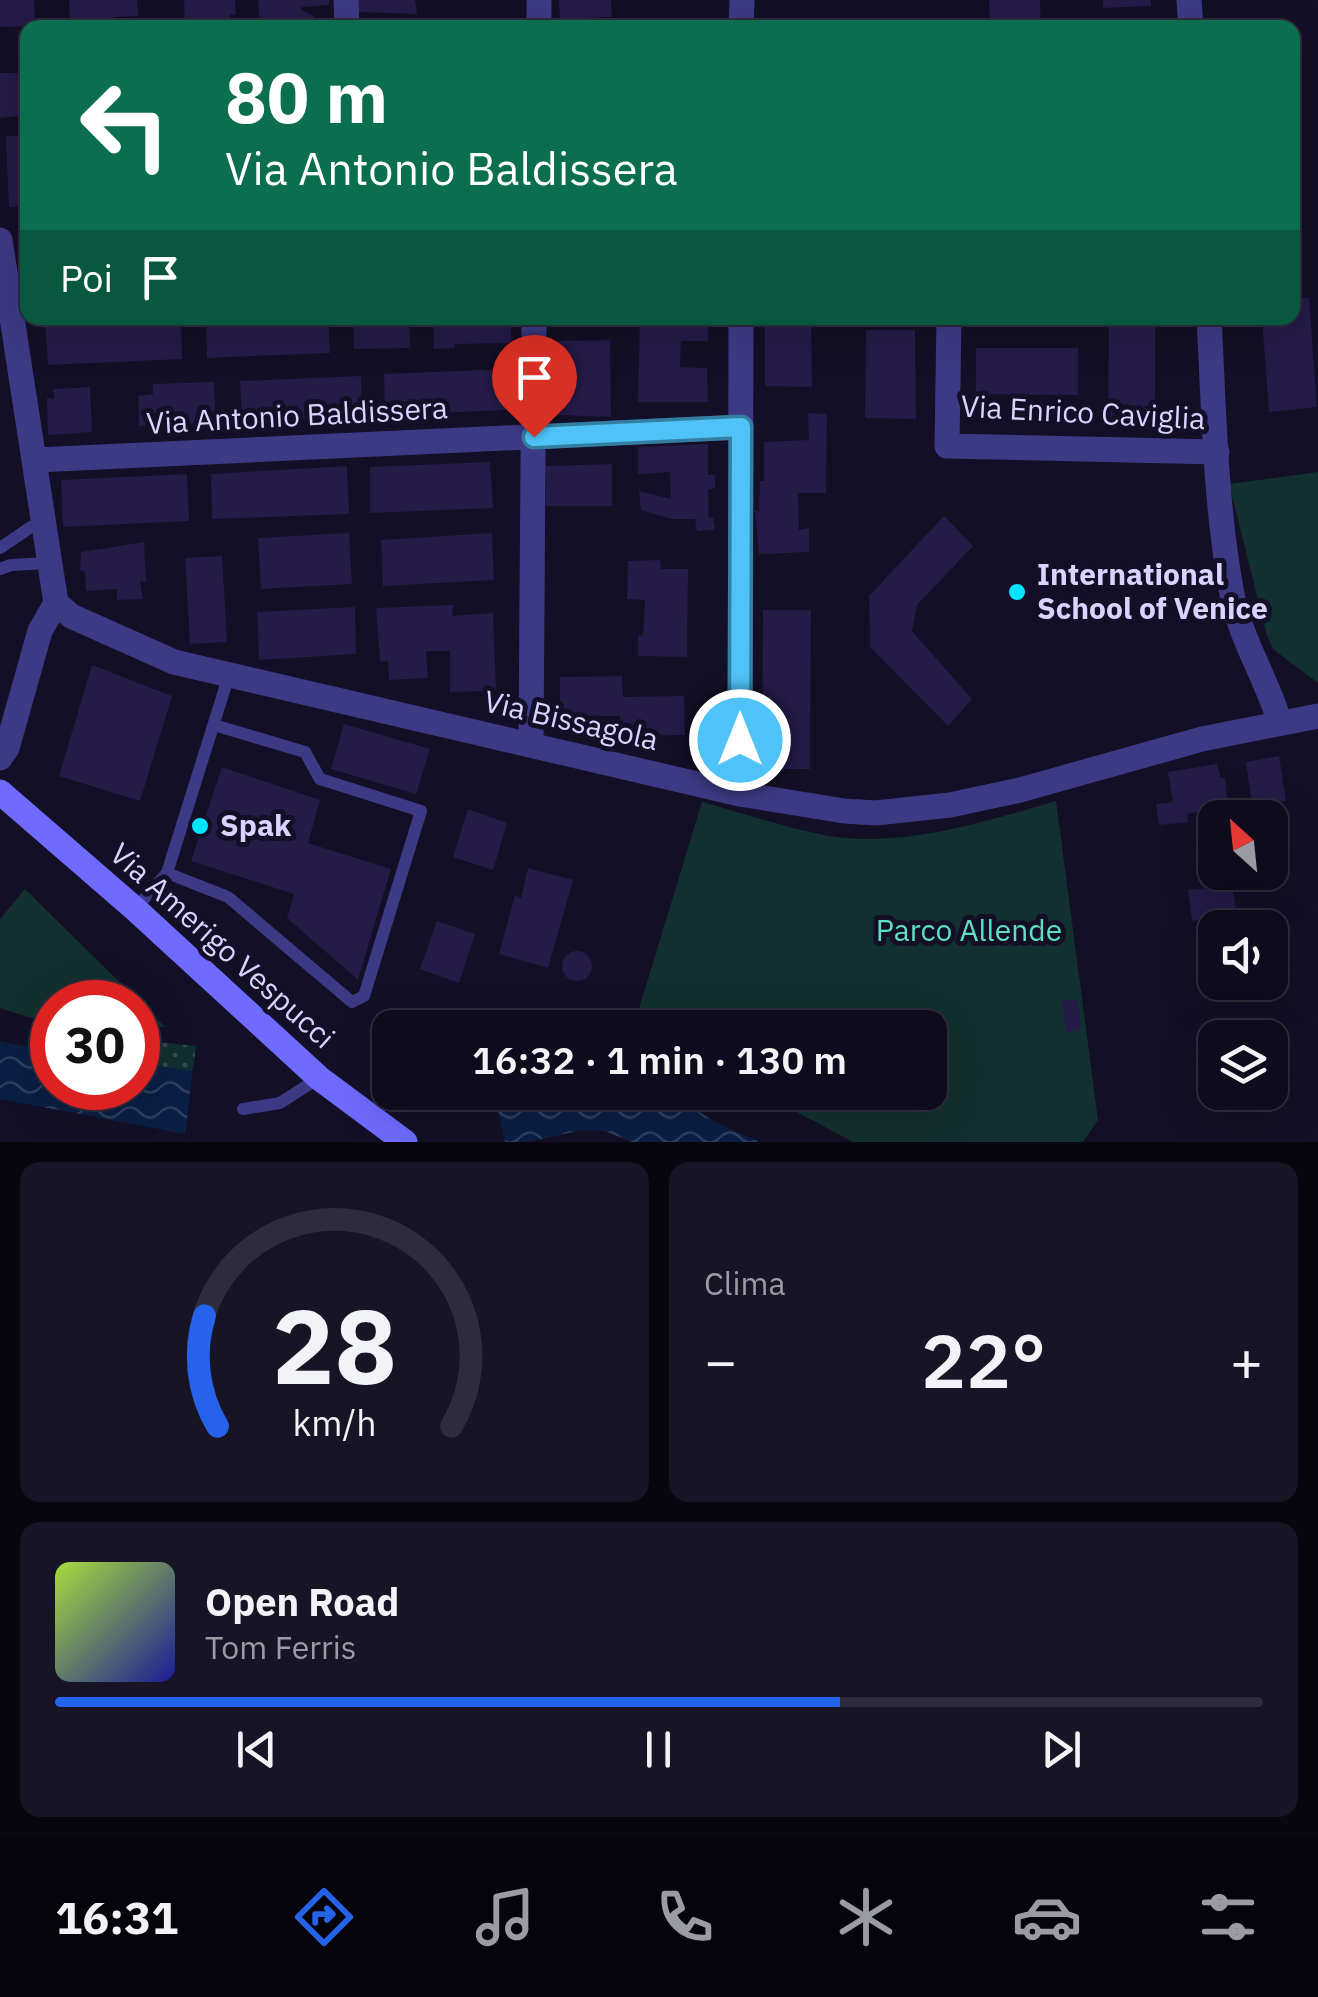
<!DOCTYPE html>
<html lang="it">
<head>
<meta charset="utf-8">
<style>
  :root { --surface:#0e0b1c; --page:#171425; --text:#f1f3f6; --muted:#9b9ba3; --line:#2e2b3b; --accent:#2563eb }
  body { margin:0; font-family:"IBM Plex Sans",sans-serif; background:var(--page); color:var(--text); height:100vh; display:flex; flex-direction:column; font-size:38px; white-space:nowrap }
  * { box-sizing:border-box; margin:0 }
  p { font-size:32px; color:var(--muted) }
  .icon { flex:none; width:55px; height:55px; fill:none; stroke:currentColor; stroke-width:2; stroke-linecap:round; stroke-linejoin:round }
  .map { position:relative; height:1142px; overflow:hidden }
  .panel { display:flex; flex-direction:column; gap:20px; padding:20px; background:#08060f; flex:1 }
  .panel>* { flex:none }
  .guide { position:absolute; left:20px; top:20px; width:1280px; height:305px; border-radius:20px; box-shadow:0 10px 40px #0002,0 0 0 2px var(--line); background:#0b6e4f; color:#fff; overflow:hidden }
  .needle { width:65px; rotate:333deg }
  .tools { position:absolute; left:1198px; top:800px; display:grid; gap:20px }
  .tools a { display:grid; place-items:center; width:90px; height:90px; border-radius:20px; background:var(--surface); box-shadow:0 10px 40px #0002,0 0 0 2px var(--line); font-size:50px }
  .speed { position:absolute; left:30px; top:980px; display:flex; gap:20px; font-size:50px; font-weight:700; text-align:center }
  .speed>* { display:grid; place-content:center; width:130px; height:130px; border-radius:50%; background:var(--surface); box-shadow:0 10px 40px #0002,0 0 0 2px var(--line); line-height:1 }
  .speed .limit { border:15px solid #d22; background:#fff; color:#111 }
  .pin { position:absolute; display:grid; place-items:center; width:85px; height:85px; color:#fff; margin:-102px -42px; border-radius:50% 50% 50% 0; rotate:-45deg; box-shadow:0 0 10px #0007 }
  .pin .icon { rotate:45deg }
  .me { position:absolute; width:110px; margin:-55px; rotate:0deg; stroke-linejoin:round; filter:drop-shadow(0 0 8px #0008) }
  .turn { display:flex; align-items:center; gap:35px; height:210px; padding:0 40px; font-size:45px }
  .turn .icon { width:130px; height:130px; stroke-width:2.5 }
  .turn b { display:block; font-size:70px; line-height:85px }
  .then { display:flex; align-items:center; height:95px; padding:0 40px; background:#0003; gap:20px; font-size:38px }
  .big { font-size:75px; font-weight:600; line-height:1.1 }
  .panel .card { flex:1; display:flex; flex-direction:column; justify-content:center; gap:15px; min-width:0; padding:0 35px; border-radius:20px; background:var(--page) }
  .panel .dial { align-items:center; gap:0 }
  .dial svg { height:260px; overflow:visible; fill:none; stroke:var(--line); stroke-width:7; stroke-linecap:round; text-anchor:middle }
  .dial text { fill:var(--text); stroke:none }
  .song { display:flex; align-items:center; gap:30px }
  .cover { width:120px; height:120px; border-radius:15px; background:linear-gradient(135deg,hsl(80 70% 55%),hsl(240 70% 35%)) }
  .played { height:10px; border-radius:5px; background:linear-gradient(90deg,var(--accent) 65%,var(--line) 65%) }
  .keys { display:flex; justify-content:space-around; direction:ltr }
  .heat { display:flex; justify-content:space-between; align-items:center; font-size:55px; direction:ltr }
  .panel .tiles { flex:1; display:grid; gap:20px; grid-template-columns:1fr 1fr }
  .card:last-child { grid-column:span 2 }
  .trip { position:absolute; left:372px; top:1010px; width:575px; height:100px; border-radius:20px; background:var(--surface); box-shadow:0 10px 40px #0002,0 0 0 2px var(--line); font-weight:600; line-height:100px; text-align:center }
  .dock { display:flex; height:160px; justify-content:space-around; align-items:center; background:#06040b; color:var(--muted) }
  .dock .icon { width:70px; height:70px }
  .dock .on { color:var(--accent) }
  .dock b { font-size:45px; color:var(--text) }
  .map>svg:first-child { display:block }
  .grass { fill:url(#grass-dots) }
  .park { fill:#12302f }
  .water { fill:url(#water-waves) }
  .pier { fill:#130f26 }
  .building { fill:#241b47 }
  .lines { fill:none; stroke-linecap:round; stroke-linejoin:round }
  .lane { stroke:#3d3a85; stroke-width:12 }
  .street { stroke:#3d3a85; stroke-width:25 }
  .secondary { stroke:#6f6bff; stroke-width:25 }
  .route-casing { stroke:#337fa1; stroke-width:25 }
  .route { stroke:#4fc3f7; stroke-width:18 }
  .poi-dot { fill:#00e5ff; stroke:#130f26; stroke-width:4 }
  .labels { text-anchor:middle; stroke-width:10; stroke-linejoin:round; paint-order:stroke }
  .street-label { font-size:30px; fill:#d9d4ff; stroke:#130f26 }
  .poi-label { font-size:30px; font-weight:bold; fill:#d9d4ff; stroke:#130f26; text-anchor:start }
  .park-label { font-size:30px; fill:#5fe0c0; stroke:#130f26 }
</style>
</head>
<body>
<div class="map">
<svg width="1318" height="1142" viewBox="0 0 1318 1142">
  <defs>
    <pattern id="grass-dots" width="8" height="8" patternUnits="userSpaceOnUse" patternTransform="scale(2.5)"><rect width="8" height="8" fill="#12302f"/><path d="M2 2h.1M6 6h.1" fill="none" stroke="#344d4e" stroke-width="1.8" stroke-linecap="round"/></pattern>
    <pattern id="water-waves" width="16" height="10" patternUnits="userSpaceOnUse" patternTransform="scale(2.5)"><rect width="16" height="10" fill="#0a1f44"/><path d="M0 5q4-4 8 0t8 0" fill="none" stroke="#2d3f60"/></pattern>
  </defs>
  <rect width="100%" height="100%" fill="#130f26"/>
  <!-- grass -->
  <path class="grass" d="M138,1040L196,1046L193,1071L138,1064Z"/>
  <!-- park -->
  <g class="park">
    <path d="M1318,472V683L1274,650L1267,636L1229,484Z"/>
    <path d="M1056,801L1098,1120L1083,1142H853L761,1093L930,1092V1028H640L634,1025L702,802C743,813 786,828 829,836C904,848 984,822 1056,801Z"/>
    <path d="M25,889L165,1027L138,1025V1002H52V1019L31,1018L0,1008V919Z"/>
  </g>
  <!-- water -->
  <path class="water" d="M0,1041L52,1052V1088H138V1063L193,1071L234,1082L380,1095L669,1093L720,1125L760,1142H632L605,1131L582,1130L528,1142H228L0,1099Z"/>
  <!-- pier -->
  <path class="pier" d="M193,1065L235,1078L309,1085L390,1090V1092L494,1093L505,1142H217L185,1138Z"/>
  <!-- building -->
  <g class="building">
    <path d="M0,0H34L35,26L0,27Z"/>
    <path d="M69,0H137L138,16L114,17L115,28H70Z"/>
    <path d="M184,0H235L236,14L230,15L231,28H185Z"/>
    <path d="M258,0H329V5L302,7L301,10L314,16L315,28H260Z"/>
    <path d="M355,0H415L417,14L356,12Z"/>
    <path d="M559,0H611L612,17L560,19Z"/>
    <path d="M989,0H1040L1041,28H990Z"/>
    <path d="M1103,0H1151V6L1103,8Z"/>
    <path d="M21,66H28V115L0,118V73H21Z"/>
    <path d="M28,135V206L9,207L6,136Z"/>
    <path d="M1292,279H1295L1297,298H1309L1317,407L1269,412L1262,318H1292Z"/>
    <path d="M121,318H181L182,359L48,365L45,321Z"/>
    <path d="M206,318H328L330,353L207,358Z"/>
    <path d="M353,318H409L410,348L354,349Z"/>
    <path d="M433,318H504L503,325L511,326V343L454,344L455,348L434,349Z"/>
    <path d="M640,318H708V341H681L680,367L707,368L708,402H638Z"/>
    <path d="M765,318H811L812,387L765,386Z"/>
    <path d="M1109,318H1155V422H1108Z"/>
    <path d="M866,330H915L916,419L865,418Z"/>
    <path d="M610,340L611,417L558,415V341Z"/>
    <path d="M976,348H1078V395L976,394Z"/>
    <path d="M506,369L508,410L385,415L384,374Z"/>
    <path d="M361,376L362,416L242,422L240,381Z"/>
    <path d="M214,382L216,423L139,426L138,396L153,394V384Z"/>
    <path d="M90,387L92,432L48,435L47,398L54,399L53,389Z"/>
    <path d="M808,413L827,414L826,493H798L799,530L809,528V552L759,554L755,510L759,512L760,481H764V442L809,440Z"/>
    <path d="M708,444V475H715V488L708,490L709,518H713L715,530L697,531L695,519H672L641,510L639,491L671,499L670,472L638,474V447Z"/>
    <path d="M490,462L493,508L370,513V467Z"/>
    <path d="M612,464V506H546V466Z"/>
    <path d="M347,466L349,514L212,519L211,474Z"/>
    <path d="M187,474L189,521L63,527L61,480Z"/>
    <path d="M944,516L973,546L917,605L912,631L972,699L948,726L870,647L869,596Z"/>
    <path d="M349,533L352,584L261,589L258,538Z"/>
    <path d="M492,533L494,580L383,586L381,540Z"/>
    <path d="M144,542L146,582L140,581L143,599L117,600V589L86,591L85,572L80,570L81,552Z"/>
    <path d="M222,556L227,642L190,644L185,558Z"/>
    <path d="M660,560L661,569H688L687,657L638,656V636L643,635L645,600L627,599L628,561Z"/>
    <path d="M453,605L452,616L493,613L496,691L450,692V651H426L428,678L389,680L388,661H380L376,608Z"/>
    <path d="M355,607L356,654L259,660L257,612Z"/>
    <path d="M763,610H811L810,769H762Z"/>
    <path d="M92,665L172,696L140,801L59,776Z"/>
    <path d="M622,676L623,697L684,696L685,735L620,736V716H560V677Z"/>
    <path d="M344,724L430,749L416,794L331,769Z"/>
    <path d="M1279,756L1286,801L1252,805L1246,762Z"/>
    <path d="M1217,764L1221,778H1225L1230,818H1215V838L1210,839L1205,811L1187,814L1188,822L1159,825L1156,804L1173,802L1168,772Z"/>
    <path d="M222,767L320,800L308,843L391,869L358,980L287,918L294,894L191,861Z"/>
    <path d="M468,809L507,823L493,870L453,857Z"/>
    <path d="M528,868L573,880L548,968L499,954L515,895L521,898Z"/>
    <path d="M1232,886L1237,914L1192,921L1188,890Z"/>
    <path d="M437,921L475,934L459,983L420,969Z"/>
    <circle cx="577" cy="966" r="15"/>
    <path d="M1078,1000L1081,1030L1066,1032L1062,1001Z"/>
  </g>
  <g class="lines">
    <!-- lane -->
    <g class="lane">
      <path d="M0,548L31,527L45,525"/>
      <path d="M0,569L11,565L49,563"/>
      <path d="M167,873L228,897L352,1002L364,996L421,811L320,779L305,752L214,725"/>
      <path d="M135,909L167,873L229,675"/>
      <path d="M243,1109L280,1103L319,1078"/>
    </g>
    <!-- street -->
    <g class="street">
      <path d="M346,0L347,28"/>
      <path d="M1189,0L1191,28"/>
      <path d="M539,28V0"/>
      <path d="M741,28L742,0"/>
      <path d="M0,240L56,603L40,631L7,748L0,758"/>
      <path d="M949,318L947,446L1217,452"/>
      <path d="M1209,318C1214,409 1215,504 1232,594C1241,641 1267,679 1280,723"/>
      <path d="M36,460L741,427"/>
      <path d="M56,603L71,616L174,662L740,794L844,811L876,813L950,805L1020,790L1202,739L1318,716"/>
      <path d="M531,744L534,318"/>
      <path d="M740,794L741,318"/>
    </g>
    <!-- secondary -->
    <path class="secondary" d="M0,792L135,909L319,1078L405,1142"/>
  </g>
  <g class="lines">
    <defs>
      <path id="route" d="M534,437L741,427L740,740"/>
    </defs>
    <!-- route casing -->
    <use href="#route" class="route-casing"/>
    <!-- route -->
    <use href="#route" class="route"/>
  </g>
  <!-- markers -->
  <g class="poi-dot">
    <circle cx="1017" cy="592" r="10"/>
    <circle cx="200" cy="826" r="10"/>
  </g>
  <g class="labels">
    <!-- street labels -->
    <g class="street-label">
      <text transform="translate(1083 413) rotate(3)" y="10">Via Enrico Caviglia</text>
      <text transform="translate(297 416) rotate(-3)" y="10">Via Antonio Baldissera</text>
      <text transform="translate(571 721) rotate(13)" y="10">Via Bissagola</text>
      <text transform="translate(222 946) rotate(42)" y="10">Via Amerigo Vespucci</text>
    </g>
    <!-- poi labels -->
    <g class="poi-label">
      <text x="1037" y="585">International<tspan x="1037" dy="34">School of Venice</tspan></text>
      <text x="220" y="836">Spak</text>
    </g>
    <!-- park labels -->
    <g class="park-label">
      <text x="969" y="941">Parco Allende</text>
    </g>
  </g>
</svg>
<div class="tools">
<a><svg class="needle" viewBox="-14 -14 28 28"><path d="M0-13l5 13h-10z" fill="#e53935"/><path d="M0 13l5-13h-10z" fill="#9b9ba3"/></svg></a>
<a><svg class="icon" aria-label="sound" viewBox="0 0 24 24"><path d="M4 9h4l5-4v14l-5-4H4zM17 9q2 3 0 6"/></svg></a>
<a><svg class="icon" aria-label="layers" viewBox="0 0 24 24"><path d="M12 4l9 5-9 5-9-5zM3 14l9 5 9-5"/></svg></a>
</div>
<div class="speed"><div class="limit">30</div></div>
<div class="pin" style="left:534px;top:437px;background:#d93025"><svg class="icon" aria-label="arrive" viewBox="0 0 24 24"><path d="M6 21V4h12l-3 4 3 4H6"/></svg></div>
<svg class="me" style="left:740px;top:740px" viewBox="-20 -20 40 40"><circle r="17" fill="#4fc3f7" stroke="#fff" stroke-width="3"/><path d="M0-11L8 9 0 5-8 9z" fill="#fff"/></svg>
<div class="trip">16:32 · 1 min · 130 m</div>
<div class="guide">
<div class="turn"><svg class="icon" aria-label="left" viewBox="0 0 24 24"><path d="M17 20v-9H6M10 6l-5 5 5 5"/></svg><div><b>80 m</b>Via Antonio Baldissera</div></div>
<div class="then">Poi<svg class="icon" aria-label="arrive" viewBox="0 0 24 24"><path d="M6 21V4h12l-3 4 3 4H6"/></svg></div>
</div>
</div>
<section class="panel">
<div class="tiles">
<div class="card dial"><svg viewBox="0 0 100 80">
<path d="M14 69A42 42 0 1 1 86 69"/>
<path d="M14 69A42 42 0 0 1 10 35" stroke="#2563eb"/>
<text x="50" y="56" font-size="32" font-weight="700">28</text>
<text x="50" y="72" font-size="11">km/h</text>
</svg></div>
<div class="card"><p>Clima</p>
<div class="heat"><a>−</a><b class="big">22°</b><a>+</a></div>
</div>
<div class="card">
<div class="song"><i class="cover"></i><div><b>Open Road</b><p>Tom Ferris</p></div></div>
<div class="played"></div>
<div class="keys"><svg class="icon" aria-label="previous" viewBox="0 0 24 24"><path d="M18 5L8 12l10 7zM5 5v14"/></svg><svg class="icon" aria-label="pause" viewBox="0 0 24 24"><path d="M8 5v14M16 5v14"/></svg><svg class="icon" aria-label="next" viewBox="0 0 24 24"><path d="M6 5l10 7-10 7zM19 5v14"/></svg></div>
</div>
</div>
</section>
<nav class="dock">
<b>16:31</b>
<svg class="icon on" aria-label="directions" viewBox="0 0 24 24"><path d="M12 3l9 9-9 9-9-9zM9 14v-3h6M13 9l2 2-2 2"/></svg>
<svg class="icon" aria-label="music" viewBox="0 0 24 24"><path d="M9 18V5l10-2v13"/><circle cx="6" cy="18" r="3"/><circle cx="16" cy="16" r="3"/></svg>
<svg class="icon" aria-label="phone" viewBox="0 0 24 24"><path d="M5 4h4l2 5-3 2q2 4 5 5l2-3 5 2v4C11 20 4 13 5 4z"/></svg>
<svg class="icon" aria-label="climate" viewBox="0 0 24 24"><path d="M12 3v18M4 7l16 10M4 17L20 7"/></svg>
<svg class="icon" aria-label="car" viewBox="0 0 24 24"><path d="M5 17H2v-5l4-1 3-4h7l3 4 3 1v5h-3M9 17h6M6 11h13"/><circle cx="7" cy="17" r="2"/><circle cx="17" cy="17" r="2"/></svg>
<svg class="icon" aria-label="filters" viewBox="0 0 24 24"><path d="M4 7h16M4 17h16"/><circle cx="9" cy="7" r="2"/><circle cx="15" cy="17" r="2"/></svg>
</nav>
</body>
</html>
